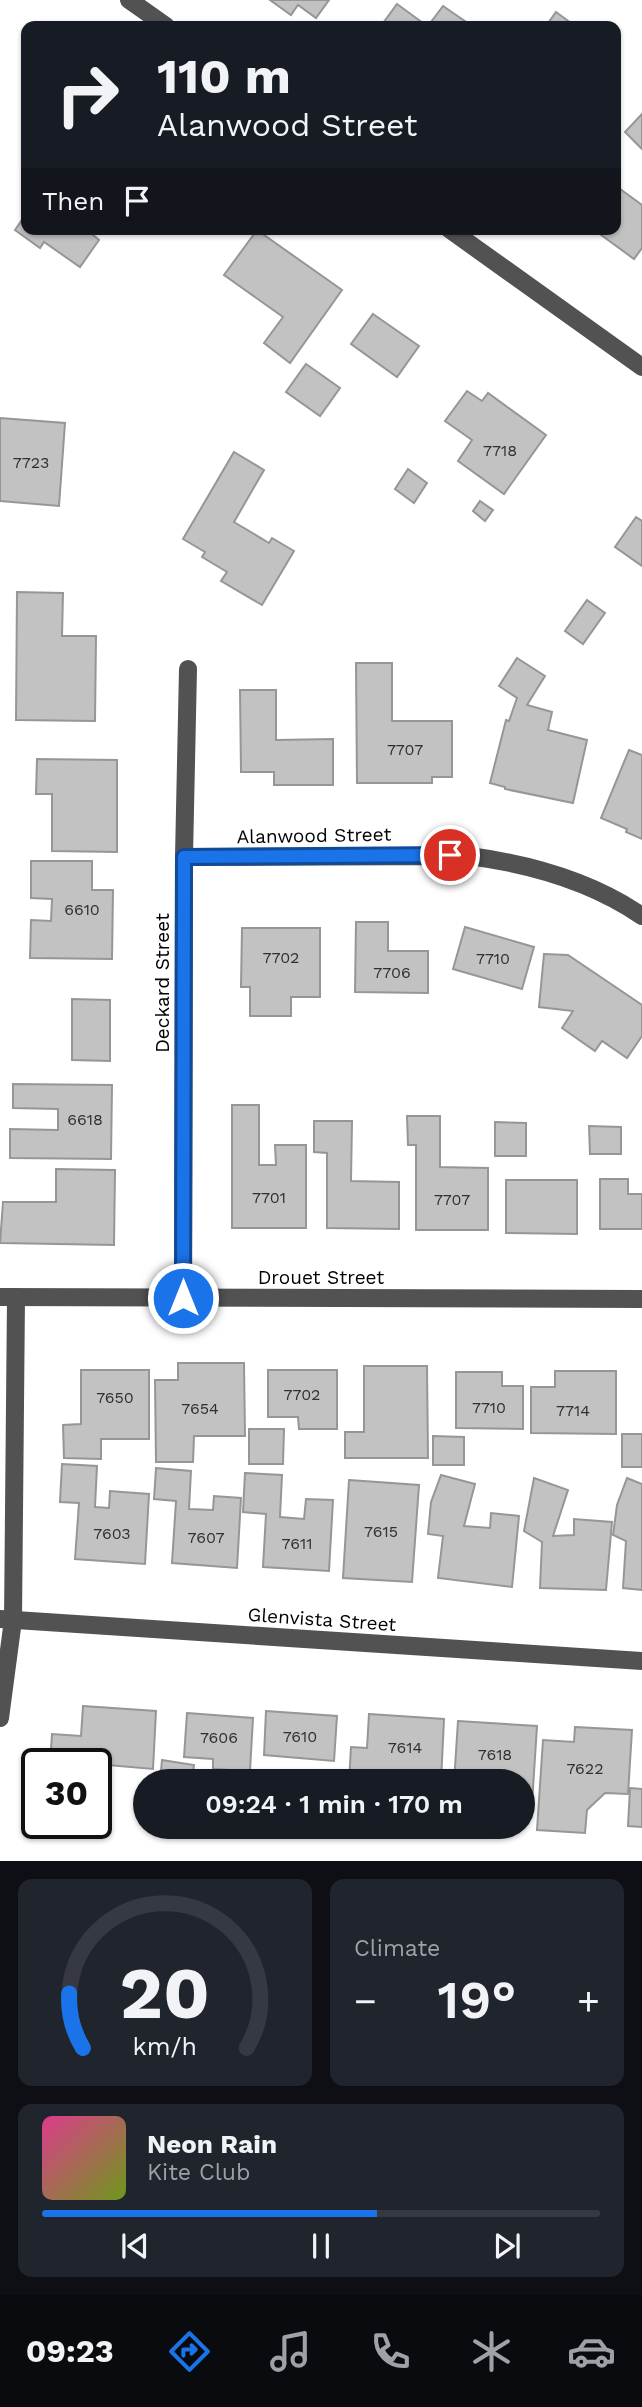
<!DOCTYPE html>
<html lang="en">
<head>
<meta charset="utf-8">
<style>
  :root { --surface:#171b24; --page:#20242c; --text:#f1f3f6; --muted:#9ea1a6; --line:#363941; --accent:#1a73e8 }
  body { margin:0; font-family:"Work Sans",sans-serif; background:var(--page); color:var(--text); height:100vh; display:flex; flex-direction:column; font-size:26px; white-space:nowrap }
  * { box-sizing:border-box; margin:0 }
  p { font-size:23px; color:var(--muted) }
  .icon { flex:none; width:38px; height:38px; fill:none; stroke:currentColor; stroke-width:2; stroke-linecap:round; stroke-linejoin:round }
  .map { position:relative; height:1861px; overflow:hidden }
  .side { display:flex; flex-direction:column; gap:18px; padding:18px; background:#0d0f14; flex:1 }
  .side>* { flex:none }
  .top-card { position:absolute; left:21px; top:21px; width:600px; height:214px; border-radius:14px; box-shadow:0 2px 5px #0004; background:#171b24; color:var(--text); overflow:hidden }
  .speed { position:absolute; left:21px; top:1748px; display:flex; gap:14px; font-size:35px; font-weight:700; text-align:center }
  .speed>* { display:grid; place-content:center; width:91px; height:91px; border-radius:50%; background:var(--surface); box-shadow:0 2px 5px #0004; line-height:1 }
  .speed .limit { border:4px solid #111; border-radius:10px; background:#fff; color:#111 }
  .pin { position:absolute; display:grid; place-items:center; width:60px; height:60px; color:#fff; margin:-30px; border:4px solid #fff; border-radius:50%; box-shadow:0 2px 7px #0007 }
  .me { position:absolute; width:77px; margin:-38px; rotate:0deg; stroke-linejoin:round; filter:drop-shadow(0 0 5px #0008) }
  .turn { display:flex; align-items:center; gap:24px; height:147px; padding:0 21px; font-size:32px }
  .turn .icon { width:91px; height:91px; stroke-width:2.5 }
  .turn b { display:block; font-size:49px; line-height:60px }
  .then { display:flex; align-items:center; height:66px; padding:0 21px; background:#0003; gap:14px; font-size:26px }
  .big { font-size:52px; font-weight:600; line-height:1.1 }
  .side .tile { flex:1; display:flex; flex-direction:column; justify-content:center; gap:10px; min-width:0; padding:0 24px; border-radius:14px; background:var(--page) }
  .side .dial { align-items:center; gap:0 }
  .dial svg { height:182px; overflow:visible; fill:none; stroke:var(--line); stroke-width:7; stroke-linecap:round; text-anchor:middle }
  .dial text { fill:var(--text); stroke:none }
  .song { display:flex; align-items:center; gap:21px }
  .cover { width:84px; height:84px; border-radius:10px; background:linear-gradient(135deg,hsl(330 70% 55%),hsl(80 70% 35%)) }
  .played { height:7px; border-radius:4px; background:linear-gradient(90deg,var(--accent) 60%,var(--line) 60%) }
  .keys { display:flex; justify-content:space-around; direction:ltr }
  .heat { display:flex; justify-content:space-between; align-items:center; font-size:38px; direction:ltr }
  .side .tiles { flex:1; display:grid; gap:18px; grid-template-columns:1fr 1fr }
  .tile:last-child { grid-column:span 2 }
  .trip { position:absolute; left:133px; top:1769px; width:402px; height:70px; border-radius:35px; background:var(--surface); box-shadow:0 2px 5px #0004; font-weight:600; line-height:70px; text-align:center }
  .menu { display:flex; height:112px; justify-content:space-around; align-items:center; background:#090b0e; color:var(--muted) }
  .menu .icon { width:49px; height:49px }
  .menu .active { color:var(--accent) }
  .menu b { font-size:32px; color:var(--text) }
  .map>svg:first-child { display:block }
  .building { fill:#c2c2c2; stroke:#969696; stroke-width:2 }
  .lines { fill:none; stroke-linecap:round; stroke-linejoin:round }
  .minor { stroke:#525252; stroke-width:18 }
  .route-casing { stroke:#114b97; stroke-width:18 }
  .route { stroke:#1a73e8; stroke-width:12 }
  .labels { text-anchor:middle; stroke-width:5; stroke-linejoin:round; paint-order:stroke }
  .number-label { font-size:16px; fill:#303030 }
  .street-label { font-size:19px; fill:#000; stroke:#fff }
</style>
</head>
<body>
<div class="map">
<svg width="642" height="1861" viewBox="0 0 642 1861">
  <rect width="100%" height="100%" fill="#fff"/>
  <!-- building -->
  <g class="building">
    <path d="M270,0H329L316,18L298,5L291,15Z"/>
    <path d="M397,4L427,26H381Z"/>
    <path d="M443,6L472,26H428Z"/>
    <path d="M556,12L575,26H546Z"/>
    <path d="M642,114V149L625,132Z"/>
    <path d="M616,186L642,205V248L634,259L593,229H616Z"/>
    <path d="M26,214V229H86L99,240L80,267L44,242L40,248L15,230Z"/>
    <path d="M257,230L342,290L290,363L264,343L283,317L224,275Z"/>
    <path d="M373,314L419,346L397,377L351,344Z"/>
    <path d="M306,364L340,388L320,416L286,392Z"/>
    <path d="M467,391L482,401L488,393L546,435L504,494L458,461L472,440L445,421Z"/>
    <path d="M0,418L65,423L59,506L0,501Z"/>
    <path d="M234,452L264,470L234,522L269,543L272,538L294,551L262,605L221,581L227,572L202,557L205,552L183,539Z"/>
    <path d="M408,469L427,483L414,503L395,489Z"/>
    <path d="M480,501L493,510L485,521L473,511Z"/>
    <path d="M636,517L642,521V566L615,547Z"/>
    <path d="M17,592L63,593L62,636H96L95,721L16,720Z"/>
    <path d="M587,600L605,613L583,644L565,631Z"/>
    <path d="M517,658L545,676L527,705L552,712L548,730L587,740L573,803L505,789V787L490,783L506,720L509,721L517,698L499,686Z"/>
    <path d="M356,663H392V721H452V777H432V783H357Z"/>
    <path d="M240,690H276V740L333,739V785H274V772H241Z"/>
    <path d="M629,750L642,755V839L626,832L627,829L601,818Z"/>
    <path d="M37,759L117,760V852L52,851V794H36Z"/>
    <path d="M31,861H92V890H113L112,959L30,958L31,920L51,921L52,899L31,898Z"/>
    <path d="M356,922H388V951H428V993L355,992Z"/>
    <path d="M465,927L534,947L522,989L453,969Z"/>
    <path d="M242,928H320V997H291V1016H250V987H241Z"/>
    <path d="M544,954L568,955L642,1005V1036L627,1058L602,1041L595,1051L562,1028L573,1011L539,1007Z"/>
    <path d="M72,999L110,1000V1061L72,1060Z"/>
    <path d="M13,1084L112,1085L111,1159L10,1158V1129L58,1130V1109L13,1108Z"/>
    <path d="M232,1105H259V1165H276L275,1145H306V1228H232Z"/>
    <path d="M407,1116H440V1167L488,1168V1230H416V1145H408Z"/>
    <path d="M314,1121H352L351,1181L399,1182V1229L327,1228V1153L314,1152Z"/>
    <path d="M495,1122L526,1123V1156H495Z"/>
    <path d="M589,1126L621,1127V1154H590Z"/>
    <path d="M56,1169L115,1170L114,1245L0,1243L3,1202H56Z"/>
    <path d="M600,1179H628V1194H642V1229H600Z"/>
    <path d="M506,1180H577V1234L506,1233Z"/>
    <path d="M178,1363H244L245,1436H194L193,1462H156L155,1380H178Z"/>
    <path d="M364,1366H427L428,1458H345V1432H364Z"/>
    <path d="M81,1370H149V1439H101V1459L64,1458L63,1425L81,1424Z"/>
    <path d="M268,1370H337V1429H299L298,1417H268Z"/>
    <path d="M555,1371H616V1434L531,1433V1387H555Z"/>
    <path d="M456,1372H502V1386H523V1429L456,1428Z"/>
    <path d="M249,1429H284L283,1464H249Z"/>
    <rect x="622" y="1434" width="20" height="33"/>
    <path d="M433,1436L464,1437V1465H433Z"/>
    <path d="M62,1464L97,1466L95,1507L109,1508L110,1491L149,1494L145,1564L75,1559L79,1503L60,1502Z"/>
    <path d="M156,1468L191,1471L189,1509L213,1510L214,1496L241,1498L237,1568L172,1563L176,1501L154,1499Z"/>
    <path d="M245,1473L282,1475L280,1517L304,1519L306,1499L333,1500L329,1571L263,1567L266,1514L243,1512Z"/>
    <path d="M441,1475L475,1484L464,1526L490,1528L491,1513L519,1516L512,1587L438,1578L443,1536L428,1534L431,1502Z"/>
    <path d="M534,1478L568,1490L553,1536L574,1535V1519L612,1522L606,1590L540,1588L542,1542L524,1531Z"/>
    <path d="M627,1478L642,1484V1590L623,1588L626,1541L613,1535L617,1505Z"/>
    <path d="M349,1480L419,1485L412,1582L343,1578Z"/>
    <path d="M83,1706L156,1711L153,1769L96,1764H50L52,1734L81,1736Z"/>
    <path d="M266,1711L337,1716L334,1761L264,1755Z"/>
    <path d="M187,1713L253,1718L250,1771L213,1769V1759L184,1757Z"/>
    <path d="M369,1714L444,1719L441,1782H405V1773L385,1771V1782H349L351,1747L367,1748Z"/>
    <path d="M458,1721L537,1726L532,1804H523V1782H454Z"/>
    <path d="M575,1727L632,1730L628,1794L605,1793L587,1810L585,1833L537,1830L543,1740L574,1742Z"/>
    <path d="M162,1760L194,1765L192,1782H160Z"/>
    <path d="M630,1788L642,1789V1827L628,1826Z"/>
  </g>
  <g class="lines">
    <!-- minor -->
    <g class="minor">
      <path d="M129,0L166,26"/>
      <path d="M449,229L642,367"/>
      <path d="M184,857L469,856C530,864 591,881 642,916"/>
      <path d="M0,1297L642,1299"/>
      <path d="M183,1298L184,857L188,669"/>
      <path d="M0,1619L642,1661"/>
      <path d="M0,1718L13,1620L16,1297"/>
    </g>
  </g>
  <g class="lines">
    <defs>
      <path id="route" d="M183,1298L184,857L450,855"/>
    </defs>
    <!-- route casing -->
    <use href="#route" class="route-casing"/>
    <!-- route -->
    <use href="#route" class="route"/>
  </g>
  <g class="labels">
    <!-- number labels -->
    <g class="number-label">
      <text x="500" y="456">7718</text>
      <text x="31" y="468">7723</text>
      <text x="405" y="755">7707</text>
      <text x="82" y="915">6610</text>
      <text x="281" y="963">7702</text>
      <text x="493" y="964">7710</text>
      <text x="392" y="978">7706</text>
      <text x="85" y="1125">6618</text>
      <text x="269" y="1203">7701</text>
      <text x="452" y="1205">7707</text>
      <text x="302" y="1400">7702</text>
      <text x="115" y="1403">7650</text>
      <text x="489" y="1413">7710</text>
      <text x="200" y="1414">7654</text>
      <text x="573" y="1416">7714</text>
      <text x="381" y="1537">7615</text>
      <text x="112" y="1539">7603</text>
      <text x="206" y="1543">7607</text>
      <text x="297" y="1549">7611</text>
      <text x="300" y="1742">7610</text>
      <text x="219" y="1743">7606</text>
      <text x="405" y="1753">7614</text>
      <text x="495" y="1760">7618</text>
      <text x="585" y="1774">7622</text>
    </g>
    <!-- street labels -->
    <g class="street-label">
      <text transform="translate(314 835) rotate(-1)" y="7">Alanwood Street</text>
      <text transform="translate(162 983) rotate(-90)" y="7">Deckard Street</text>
      <text x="321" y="1284">Drouet Street</text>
      <text transform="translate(322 1619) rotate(4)" y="7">Glenvista Street</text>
    </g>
  </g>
</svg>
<div class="speed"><div class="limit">30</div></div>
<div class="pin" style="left:450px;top:855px;background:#d93025"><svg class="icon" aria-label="arrive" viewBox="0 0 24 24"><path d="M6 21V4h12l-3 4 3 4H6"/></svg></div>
<svg class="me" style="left:183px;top:1298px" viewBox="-20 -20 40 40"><circle r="17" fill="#1a73e8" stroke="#fff" stroke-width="3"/><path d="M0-11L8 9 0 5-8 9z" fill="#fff"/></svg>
<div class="trip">09:24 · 1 min · 170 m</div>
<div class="top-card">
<div class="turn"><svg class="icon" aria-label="right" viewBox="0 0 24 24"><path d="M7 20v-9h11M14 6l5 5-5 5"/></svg><div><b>110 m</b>Alanwood Street</div></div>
<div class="then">Then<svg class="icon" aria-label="arrive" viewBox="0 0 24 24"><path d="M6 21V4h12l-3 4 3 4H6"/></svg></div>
</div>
</div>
<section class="side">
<div class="tiles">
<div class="tile dial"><svg viewBox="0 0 100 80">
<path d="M14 69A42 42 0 1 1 86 69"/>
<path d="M14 69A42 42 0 0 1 8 45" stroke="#1a73e8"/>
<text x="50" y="56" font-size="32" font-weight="700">20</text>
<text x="50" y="72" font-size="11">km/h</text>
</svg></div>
<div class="tile"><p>Climate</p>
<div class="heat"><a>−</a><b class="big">19°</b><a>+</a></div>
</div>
<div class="tile">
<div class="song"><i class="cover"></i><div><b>Neon Rain</b><p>Kite Club</p></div></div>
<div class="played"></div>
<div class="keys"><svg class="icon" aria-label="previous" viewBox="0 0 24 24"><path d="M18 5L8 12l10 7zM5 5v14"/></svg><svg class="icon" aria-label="pause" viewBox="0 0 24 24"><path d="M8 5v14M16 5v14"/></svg><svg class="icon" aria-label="next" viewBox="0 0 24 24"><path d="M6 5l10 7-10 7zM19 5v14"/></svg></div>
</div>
</div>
</section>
<nav class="menu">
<b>09:23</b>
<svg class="icon active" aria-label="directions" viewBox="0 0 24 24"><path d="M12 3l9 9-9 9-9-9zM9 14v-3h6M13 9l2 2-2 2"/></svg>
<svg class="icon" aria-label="music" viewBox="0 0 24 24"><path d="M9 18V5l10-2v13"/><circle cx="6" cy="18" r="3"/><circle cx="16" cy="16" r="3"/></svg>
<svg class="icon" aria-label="phone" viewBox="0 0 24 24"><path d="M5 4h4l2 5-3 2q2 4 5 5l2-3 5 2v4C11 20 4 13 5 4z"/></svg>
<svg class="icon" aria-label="climate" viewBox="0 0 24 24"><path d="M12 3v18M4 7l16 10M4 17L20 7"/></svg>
<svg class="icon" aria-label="car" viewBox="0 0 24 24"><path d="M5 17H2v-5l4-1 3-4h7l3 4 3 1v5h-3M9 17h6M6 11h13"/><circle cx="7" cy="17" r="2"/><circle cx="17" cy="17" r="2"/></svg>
</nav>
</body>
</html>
